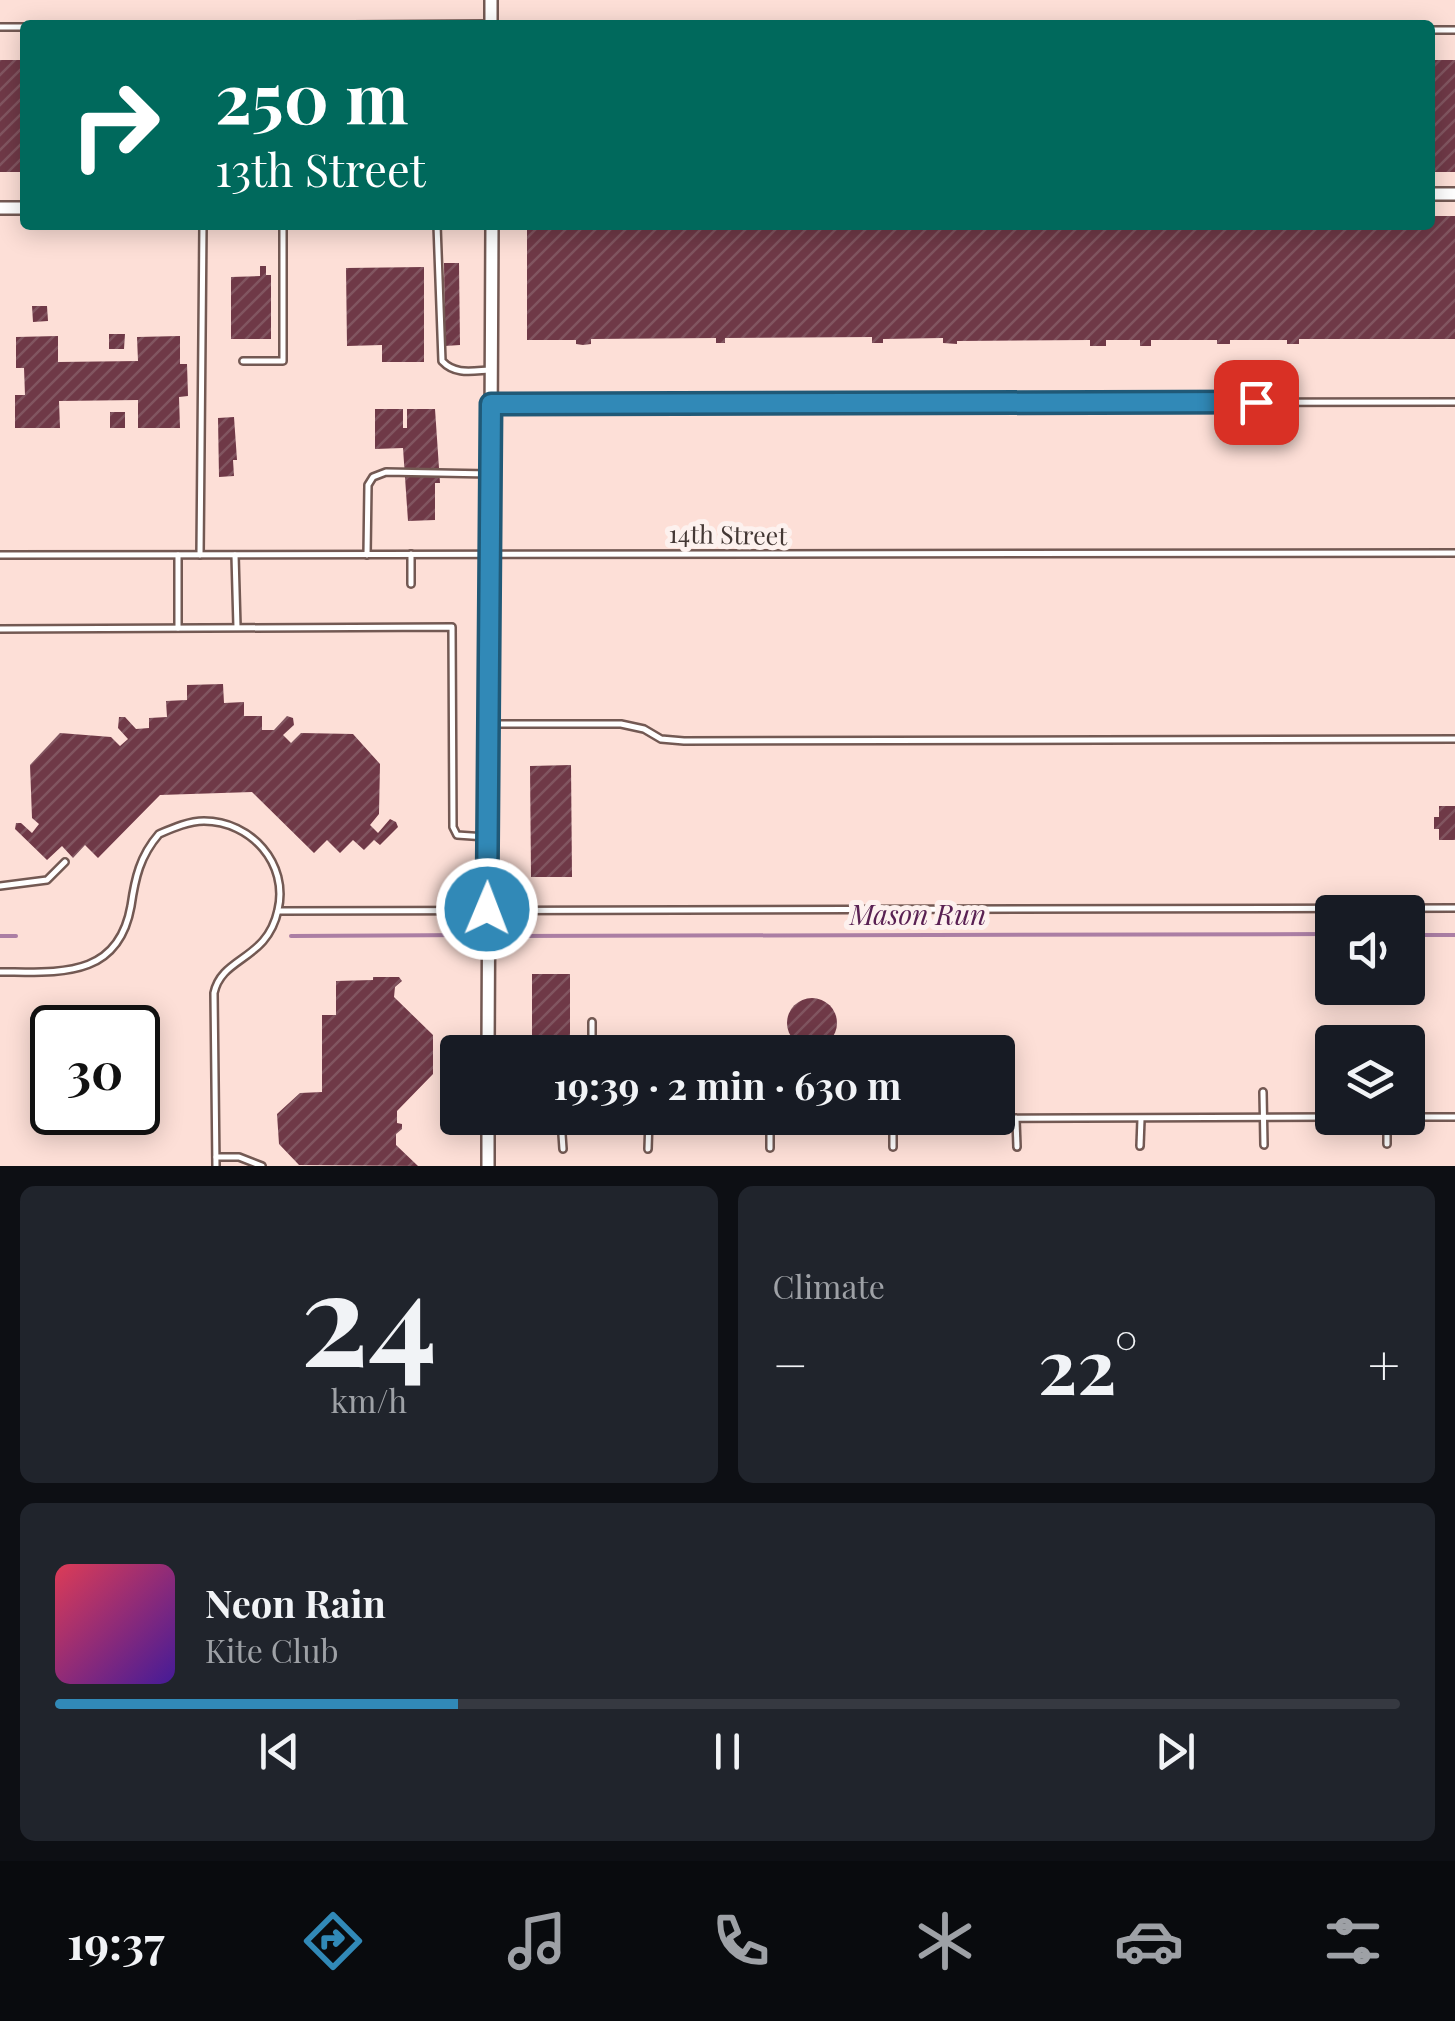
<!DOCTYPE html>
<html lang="en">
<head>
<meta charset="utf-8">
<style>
  :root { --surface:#171b24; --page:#20242c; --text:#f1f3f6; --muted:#9ea1a6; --line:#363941; --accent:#3189b7 }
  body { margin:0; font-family:"Playfair Display",serif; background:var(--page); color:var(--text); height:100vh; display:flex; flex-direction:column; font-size:38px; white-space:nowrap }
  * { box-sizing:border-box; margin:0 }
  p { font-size:32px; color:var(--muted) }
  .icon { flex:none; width:55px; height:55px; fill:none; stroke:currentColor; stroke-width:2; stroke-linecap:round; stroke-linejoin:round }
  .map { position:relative; height:1166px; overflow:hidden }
  .sheet { display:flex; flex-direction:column; gap:20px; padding:20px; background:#0d0f14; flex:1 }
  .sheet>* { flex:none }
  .hud { position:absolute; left:20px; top:20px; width:1415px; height:210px; border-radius:10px; box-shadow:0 5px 25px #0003; background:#00695c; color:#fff; overflow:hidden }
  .buttons { position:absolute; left:1315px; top:895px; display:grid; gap:20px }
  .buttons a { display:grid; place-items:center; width:110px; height:110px; border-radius:10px; background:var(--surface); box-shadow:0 5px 25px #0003; font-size:50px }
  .speed { position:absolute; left:30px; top:1005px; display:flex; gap:20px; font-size:50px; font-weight:700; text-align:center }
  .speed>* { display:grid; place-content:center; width:130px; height:130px; border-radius:50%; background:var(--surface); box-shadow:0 5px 25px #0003; line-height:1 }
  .speed .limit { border:5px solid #111; border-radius:15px; background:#fff; color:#111 }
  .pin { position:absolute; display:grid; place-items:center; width:85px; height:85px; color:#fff; margin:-42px; border-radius:20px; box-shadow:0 5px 15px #0006 }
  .me { position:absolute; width:110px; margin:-55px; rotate:1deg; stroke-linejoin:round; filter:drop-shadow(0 0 8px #0008) }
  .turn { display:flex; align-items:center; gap:35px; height:210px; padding:0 30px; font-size:45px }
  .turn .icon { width:130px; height:130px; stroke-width:2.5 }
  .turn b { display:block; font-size:70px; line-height:85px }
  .big { font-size:75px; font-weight:700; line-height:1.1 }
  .sheet .card { flex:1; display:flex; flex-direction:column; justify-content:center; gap:15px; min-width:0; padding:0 35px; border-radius:15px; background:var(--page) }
  .sheet .dial { align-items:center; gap:0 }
  .dial b { font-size:130px; line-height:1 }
  .song { display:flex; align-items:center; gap:30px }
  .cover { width:120px; height:120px; border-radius:15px; background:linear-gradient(135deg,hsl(350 70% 55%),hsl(260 70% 35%)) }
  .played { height:10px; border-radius:5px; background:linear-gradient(90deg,var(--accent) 30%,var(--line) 30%) }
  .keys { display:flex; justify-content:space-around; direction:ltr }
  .heat { display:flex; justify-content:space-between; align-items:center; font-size:55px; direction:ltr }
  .sheet .tiles { flex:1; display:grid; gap:20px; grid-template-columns:1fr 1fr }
  .card:last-child { grid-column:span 2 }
  .trip { position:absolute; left:440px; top:1035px; width:575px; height:100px; border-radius:10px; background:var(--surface); box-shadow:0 5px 25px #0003; font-weight:700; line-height:100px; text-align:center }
  .tabs { display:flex; height:160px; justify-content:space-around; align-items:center; background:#090b0e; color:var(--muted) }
  .tabs .icon { width:70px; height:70px }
  .tabs .selected { color:var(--accent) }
  .tabs b { font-size:45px; color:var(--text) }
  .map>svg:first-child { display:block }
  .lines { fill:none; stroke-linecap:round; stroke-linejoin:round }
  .stream { stroke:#ab7ea4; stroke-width:4 }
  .building { fill:url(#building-hatch) }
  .lane-casing { stroke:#735953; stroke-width:10 }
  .street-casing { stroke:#735953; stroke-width:16 }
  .lane { stroke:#fff; stroke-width:5 }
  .street { stroke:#fff; stroke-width:11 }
  .route-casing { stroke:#205977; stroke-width:25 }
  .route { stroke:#3189b7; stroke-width:18 }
  .labels { text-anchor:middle; stroke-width:10; stroke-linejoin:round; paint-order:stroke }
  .street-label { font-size:25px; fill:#443835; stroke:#fdf1ee }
  .water-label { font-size:28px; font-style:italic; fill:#592153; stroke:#fdf1ee }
</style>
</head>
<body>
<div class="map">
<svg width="1455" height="1166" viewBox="0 0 1455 1166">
  <defs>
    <pattern id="building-hatch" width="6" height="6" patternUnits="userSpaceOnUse" patternTransform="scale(2.5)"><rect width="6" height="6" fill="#6f3947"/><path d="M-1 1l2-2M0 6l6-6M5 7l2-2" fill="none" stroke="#815560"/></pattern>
  </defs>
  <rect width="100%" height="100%" fill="#fddfd7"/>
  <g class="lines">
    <!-- stream -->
    <g class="stream">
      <path d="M1408,935H1455"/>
      <path d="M0,936H16"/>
      <path d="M291,936L472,935"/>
      <path d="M503,936L1332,934"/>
    </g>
  </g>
  <!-- building -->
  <g class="building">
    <rect x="0" y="60" width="25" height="112"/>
    <rect x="1430" y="60" width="25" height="112"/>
    <path d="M1430,216H1455V339H1299V344H1287V340H1230V344H1217V340H1151V346H1140V340H1106V346H1090V340L957,341V344L943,343V338L883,339V343H872V337L725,338V343H716V338L591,339V344L583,345L576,344V340H527V225H1430Z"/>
    <path d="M444,263H459L460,345L445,346Z"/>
    <path d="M260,266H266V275H271V339H231V277L260,276Z"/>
    <path d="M424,267V362H382V345L347,346L346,268Z"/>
    <path d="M32,306H47L48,321L33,322Z"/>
    <path d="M109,334H125L124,349H109Z"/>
    <path d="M58,336V362L138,361L137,337L180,336V364H187L188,396L179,397L180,428H138V400L59,401L60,428H15V395H25L24,368H16V337Z"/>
    <path d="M375,409H403V428H407V409H435L440,483H435V520L408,521L403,448L375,449Z"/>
    <rect x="110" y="412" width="15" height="16"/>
    <path d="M234,417L237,460H233L234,476L219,477L218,418Z"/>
    <path d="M223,684L224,703L244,702V716H262V730H274L287,716L293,718L294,725L283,735L291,743L301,733L353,734L380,764L379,814L370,825L378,833L390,819L396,822L398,827L380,845L374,840L364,850L353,840L340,853L327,840L314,853L252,792L160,795L98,858L85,845L73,858L62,846L47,860L15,829L16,823H21L32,833L39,824L32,818L30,765L60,733L111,737L120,746L128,739L118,728L119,717H125L136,729L149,728V718L167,717L166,701L187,700V685Z"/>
    <path d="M571,765L572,877H531L530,766Z"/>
    <path d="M1439,806H1455V840H1439V829H1434V817H1439Z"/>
    <rect x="532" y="974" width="38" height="78"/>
    <path d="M373,977H399L402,981L395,987L394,997L433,1035V1074L397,1111V1123L402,1124V1129L396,1134V1145L418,1166L299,1165L279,1144L277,1114L300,1093L322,1092V1015H336V981L373,980Z"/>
    <circle cx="812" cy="1023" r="25"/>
  </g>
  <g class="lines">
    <defs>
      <g id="lane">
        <path d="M352,25L489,24"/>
        <path d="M0,27H25"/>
        <path d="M1430,30H1455"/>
        <path d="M437,225L442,361C455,375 472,371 489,370"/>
        <path d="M243,361H283V225"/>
        <path d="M494,403L1455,402"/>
        <path d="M411,554V584"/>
        <path d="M0,555L1455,553"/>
        <path d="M178,555V628"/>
        <path d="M200,555L203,225"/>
        <path d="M235,555L237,627"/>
        <path d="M367,555L368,485L373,477L386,472L490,474"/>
        <path d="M0,629L452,627L453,827L457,835L486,837"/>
        <path d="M491,724H621L644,729L661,739L684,741L1455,739"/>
        <path d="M0,886L47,880L65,862"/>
        <path d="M278,911L1455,908"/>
        <path d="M0,972C59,972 118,979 131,906C135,878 140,856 159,834C173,828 189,821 204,821C251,821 289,864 278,910C267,961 222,956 214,993L216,1166"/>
        <path d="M592,1022V1052"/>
        <path d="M1263,1092L1264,1145"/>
        <path d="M1408,1117H1455"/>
        <path d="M770,1118V1148"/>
        <path d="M491,1120L1332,1117"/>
        <path d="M561,1120L563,1149"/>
        <path d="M1016,1120L1017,1147"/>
        <path d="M1387,1144V1118"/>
        <path d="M1140,1146L1141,1119"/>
        <path d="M893,1147V1120"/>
        <path d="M648,1149L649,1119"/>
        <path d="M216,1157H239L262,1166"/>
      </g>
      <g id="street">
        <path d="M491,0V25"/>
        <path d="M1430,194H1455"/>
        <path d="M0,208H25"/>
        <path d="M488,1052L492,225"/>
        <path d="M488,1166V1118"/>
      </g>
    </defs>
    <!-- lane casing -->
    <use href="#lane" class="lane-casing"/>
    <!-- street casing -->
    <use href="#street" class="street-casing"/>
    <!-- lane -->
    <use href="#lane" class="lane"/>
    <!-- street -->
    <use href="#street" class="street"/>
  </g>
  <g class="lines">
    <defs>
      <path id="route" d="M487,909L491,404L1256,402"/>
    </defs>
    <!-- route casing -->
    <use href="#route" class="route-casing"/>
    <!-- route -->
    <use href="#route" class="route"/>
  </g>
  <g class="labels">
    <!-- street labels -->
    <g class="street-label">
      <text transform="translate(728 535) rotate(1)" y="9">14th Street</text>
    </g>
    <!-- water labels -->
    <g class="water-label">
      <text x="918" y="925">Mason Run</text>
    </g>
  </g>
</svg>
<div class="buttons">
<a><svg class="icon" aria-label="sound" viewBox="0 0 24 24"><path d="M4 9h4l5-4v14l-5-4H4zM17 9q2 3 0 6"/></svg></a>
<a><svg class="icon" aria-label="layers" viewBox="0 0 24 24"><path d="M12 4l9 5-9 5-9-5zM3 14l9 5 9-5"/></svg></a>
</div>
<div class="speed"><div class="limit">30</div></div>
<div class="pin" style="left:1256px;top:402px;background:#d93025"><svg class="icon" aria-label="arrive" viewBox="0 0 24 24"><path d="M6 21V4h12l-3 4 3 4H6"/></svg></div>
<svg class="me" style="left:487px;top:909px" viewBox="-20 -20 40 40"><circle r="17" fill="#3189b7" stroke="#fff" stroke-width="3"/><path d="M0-11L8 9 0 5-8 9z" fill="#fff"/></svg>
<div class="trip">19:39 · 2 min · 630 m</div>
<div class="hud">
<div class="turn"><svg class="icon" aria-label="right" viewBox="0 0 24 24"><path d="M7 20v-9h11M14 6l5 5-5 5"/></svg><div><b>250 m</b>13th Street</div></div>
</div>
</div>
<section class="sheet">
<div class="tiles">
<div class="card dial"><b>24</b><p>km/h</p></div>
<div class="card"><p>Climate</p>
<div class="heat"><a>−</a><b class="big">22°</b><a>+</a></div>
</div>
<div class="card">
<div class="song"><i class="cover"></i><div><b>Neon Rain</b><p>Kite Club</p></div></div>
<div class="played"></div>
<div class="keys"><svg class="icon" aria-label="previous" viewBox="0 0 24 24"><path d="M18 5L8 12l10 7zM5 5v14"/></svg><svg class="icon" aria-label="pause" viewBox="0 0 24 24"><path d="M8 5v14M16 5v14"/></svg><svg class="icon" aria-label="next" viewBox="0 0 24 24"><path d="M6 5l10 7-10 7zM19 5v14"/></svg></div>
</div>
</div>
</section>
<nav class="tabs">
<b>19:37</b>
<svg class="icon selected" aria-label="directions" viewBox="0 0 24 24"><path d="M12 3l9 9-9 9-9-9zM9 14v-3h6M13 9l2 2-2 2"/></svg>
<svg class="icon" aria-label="music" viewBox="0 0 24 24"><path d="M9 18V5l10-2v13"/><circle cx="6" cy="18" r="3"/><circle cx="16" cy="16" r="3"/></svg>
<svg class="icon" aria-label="phone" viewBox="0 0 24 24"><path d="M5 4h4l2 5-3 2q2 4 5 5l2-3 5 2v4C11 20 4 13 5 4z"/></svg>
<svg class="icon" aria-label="climate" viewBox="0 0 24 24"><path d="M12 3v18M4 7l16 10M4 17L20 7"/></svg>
<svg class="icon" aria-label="car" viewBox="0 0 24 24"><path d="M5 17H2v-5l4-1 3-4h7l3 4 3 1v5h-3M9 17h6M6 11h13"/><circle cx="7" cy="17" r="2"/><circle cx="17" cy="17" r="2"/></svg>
<svg class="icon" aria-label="filters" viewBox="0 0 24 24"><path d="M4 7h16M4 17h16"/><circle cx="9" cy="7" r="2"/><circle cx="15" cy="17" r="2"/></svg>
</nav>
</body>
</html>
